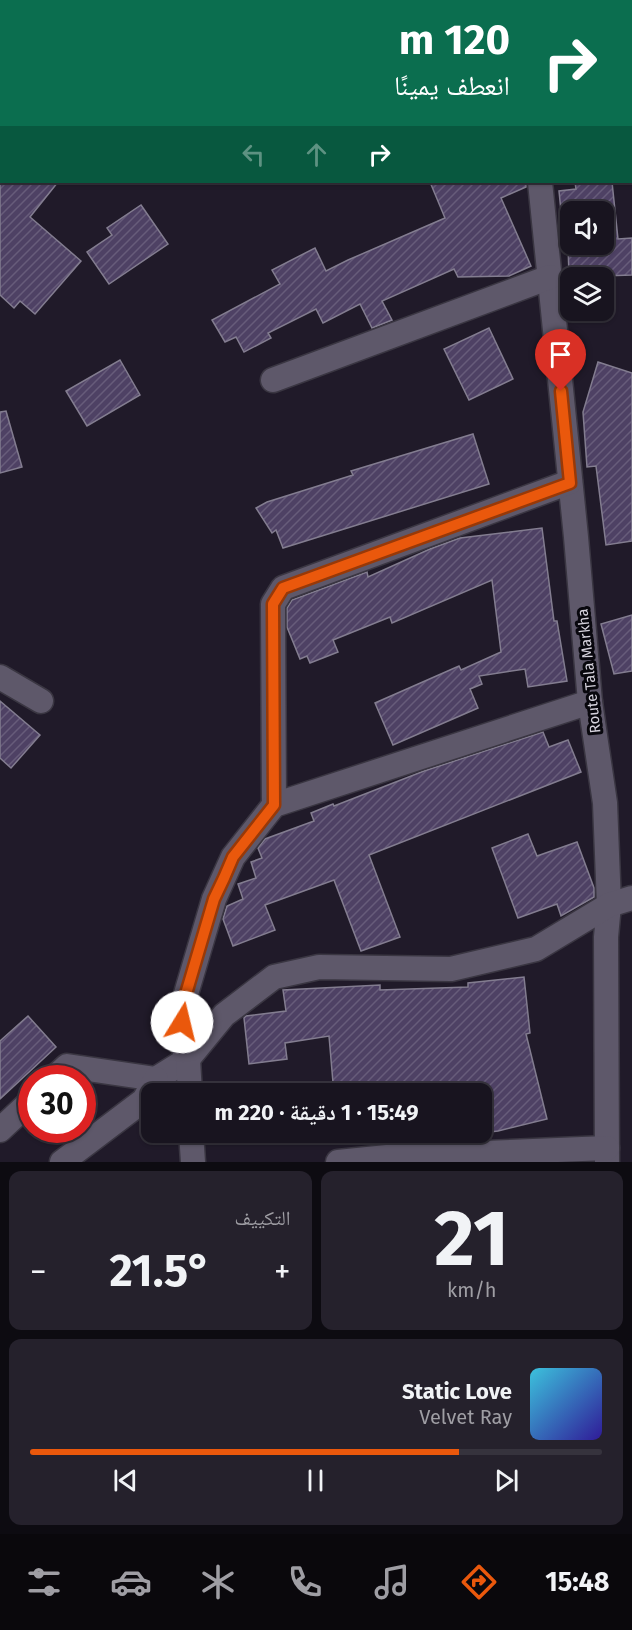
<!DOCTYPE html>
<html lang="ar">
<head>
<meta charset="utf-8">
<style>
  :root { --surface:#18141f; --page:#25212c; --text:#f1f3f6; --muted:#9f9ea4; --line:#36333d; --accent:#ea580c }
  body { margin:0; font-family:"Fira Sans","Noto Naskh Arabic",sans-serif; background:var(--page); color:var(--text); direction:rtl; height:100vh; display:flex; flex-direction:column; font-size:22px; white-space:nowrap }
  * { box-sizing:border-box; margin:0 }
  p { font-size:20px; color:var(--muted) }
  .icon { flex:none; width:33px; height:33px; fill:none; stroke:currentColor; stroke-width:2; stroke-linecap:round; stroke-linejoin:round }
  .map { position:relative; height:1162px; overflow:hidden; direction:ltr }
  .sheet { display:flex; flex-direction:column; gap:9px; padding:9px; background:#0d0b11; flex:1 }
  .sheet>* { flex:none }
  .guide { position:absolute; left:0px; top:0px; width:633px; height:183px; box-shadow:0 2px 4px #0004,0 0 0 2px var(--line); direction:rtl; background:#0b6e4f; color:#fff; overflow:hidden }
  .tools { position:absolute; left:560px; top:201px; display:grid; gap:12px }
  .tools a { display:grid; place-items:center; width:54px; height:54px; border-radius:12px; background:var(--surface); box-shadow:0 2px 4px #0004,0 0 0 2px var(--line); font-size:30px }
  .speed { position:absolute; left:18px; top:1065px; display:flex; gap:12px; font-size:30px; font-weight:700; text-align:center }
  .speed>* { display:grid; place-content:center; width:78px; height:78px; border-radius:50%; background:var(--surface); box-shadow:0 2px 4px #0004,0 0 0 2px var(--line); line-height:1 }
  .speed .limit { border:9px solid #d22; background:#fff; color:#111 }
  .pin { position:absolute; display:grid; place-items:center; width:51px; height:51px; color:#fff; margin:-62px -26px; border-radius:50% 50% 50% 0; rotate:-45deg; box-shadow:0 0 6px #0007 }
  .pin .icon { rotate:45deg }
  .me { position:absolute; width:66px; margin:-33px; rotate:9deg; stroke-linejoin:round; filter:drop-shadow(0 0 4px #0008) }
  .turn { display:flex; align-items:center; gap:21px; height:126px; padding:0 24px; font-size:27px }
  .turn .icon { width:78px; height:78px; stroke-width:2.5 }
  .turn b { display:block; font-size:42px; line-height:51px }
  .lanes { display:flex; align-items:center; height:57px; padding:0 24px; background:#0003; justify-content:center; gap:30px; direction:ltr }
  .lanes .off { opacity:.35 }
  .big { font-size:45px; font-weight:700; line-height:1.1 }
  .sheet .widget { flex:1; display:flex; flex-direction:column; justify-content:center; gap:9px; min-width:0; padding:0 21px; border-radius:12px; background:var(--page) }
  .sheet .dial { align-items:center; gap:0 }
  .dial b { font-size:78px; line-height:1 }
  .song { display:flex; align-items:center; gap:18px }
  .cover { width:72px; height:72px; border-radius:9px; background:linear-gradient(135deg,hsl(190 70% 55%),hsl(250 70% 35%)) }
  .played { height:6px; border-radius:3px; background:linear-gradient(90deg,var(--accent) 75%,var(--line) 75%) }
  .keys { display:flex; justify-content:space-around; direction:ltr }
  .heat { display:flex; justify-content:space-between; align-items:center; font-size:33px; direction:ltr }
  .sheet .tiles { flex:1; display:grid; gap:9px; grid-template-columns:1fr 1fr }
  .widget:last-child { grid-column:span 2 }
  .trip { position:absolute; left:141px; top:1083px; width:351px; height:60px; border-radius:12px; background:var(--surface); box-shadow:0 2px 4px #0004,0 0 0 2px var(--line); font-weight:700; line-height:60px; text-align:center; direction:rtl }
  .menu { display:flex; height:96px; justify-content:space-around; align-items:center; background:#0a080c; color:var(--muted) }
  .menu .icon { width:42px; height:42px }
  .menu .current { color:var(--accent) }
  .menu b { font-size:27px; color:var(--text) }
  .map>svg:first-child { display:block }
  .building { fill:url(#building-hatch); stroke:#837d90; stroke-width:1.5; fill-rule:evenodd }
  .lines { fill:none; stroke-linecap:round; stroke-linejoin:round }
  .minor-casing { stroke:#3a3642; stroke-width:27 }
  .minor { stroke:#5e586a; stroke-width:24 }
  .route-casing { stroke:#983908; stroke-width:15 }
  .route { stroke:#ea580c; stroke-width:10 }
  .labels { text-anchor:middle; stroke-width:6; stroke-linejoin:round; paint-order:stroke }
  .street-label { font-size:15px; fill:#d5d2dc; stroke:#08070d }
</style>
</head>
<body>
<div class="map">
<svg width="632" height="1162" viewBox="0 0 632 1162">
  <defs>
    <pattern id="building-hatch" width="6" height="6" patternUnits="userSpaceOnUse" patternTransform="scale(1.5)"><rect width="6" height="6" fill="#4e4164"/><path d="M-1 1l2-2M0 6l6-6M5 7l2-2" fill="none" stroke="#675c7a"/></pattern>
  </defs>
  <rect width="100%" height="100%" fill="#201a29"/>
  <!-- building -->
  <g class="building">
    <path d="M0,182H58L30,217L81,261L35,314L20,301L14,308L0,295Z"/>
    <path d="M430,182H526V187L501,198L531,266L509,276L458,277L454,269L382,301L392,320L372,328L360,304L323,323L316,309L268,333L271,338L244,352L236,337L225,342L212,320L280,284L272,270L315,248L326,271L348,260L445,218Z"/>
    <path d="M575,182H612L618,239L632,238V275L603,276V273L569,274L567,220L562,221L559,191L576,189ZM570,212H603V244H570Z"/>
    <path d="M141,205L168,244L109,284L87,252L112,235L107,228Z"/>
    <path d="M489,328L513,379L469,400L444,349Z"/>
    <path d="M120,360L140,395L87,426L66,391Z"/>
    <path d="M598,362L632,373V541L606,545L596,466L587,467L583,412Z"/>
    <path d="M6,411L22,467L0,473V412Z"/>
    <path d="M473,434L489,484L283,548L276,530L272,533L256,508L267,502L353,475L351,471Z"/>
    <path d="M542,528L554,621H557L567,681L528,687L525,669L479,676L482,684L470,689L478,708L393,745L375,703L459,666L461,670L501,652L492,580L392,623L390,617L333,640L338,652L310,663L307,656L300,659L287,627V608L292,600L367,572L368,577L430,549L460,538Z"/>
    <path d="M632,615V671L614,674L601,624Z"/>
    <path d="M0,701L40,735L11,768L0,758Z"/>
    <path d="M543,732L549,747L568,740L581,772L369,855L400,937L361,951L334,880L265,905L275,930L233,946L223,919L227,906L243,899L238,884L256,878L251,862L262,858L258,848L265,839L314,821L311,813L333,804L334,806L424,771Z"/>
    <path d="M528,834L537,856L577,842L594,888V897L561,916L557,904L518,918L492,848Z"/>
    <path d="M524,977L530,1033L526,1034L547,1119L498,1131L482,1133V1094H334L329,1036L285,1043L287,1059L249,1064L244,1018L246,1016L286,1011L283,990L380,985V990L468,987V983Z"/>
    <path d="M28,1016L56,1047L0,1099V1041Z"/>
  </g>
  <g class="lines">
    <defs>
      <g id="minor">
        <path d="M98,0L99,2"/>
        <path d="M518,0V2"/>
        <path d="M408,2L412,0"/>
        <path d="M0,72L2,73"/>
        <path d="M540,182L576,537L590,702L605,803L609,905L606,937L607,1162"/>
        <path d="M273,380L550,277"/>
        <path d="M0,677L41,701"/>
        <path d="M274,805L273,604L283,588L570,482"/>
        <path d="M54,1078L67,1066L156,1079L188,1059L224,1015L274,977L319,967L451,969L536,949L609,905L632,898"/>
        <path d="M190,1094L188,1059L180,1039L183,1004L214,899L233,857L274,805L590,702"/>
        <path d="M0,1130L32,1100"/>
        <path d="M191,1132L193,1162"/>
        <path d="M62,1162L144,1100L156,1079"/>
        <path d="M338,1162L387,1157L607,1148"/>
      </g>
    </defs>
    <!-- minor casing -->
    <use href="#minor" class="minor-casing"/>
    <!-- minor -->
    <use href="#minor" class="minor"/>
  </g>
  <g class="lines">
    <defs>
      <path id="route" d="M182,1022L183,1004L214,899L224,878L233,857L274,805L273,604L283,588L570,483L561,391"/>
    </defs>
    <!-- route casing -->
    <use href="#route" class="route-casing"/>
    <!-- route -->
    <use href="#route" class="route"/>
  </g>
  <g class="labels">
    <!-- street labels -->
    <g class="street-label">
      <text transform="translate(589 671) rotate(-96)" y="5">Route Tala Markha</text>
    </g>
  </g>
</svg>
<div class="tools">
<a><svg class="icon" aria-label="sound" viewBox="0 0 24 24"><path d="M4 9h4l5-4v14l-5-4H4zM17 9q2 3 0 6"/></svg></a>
<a><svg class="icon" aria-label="layers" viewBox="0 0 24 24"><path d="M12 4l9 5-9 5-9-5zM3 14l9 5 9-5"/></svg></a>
</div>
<div class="speed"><div class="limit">30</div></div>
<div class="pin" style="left:561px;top:391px;background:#d93025"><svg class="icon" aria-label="arrive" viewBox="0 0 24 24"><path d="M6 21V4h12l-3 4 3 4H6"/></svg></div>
<svg class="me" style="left:182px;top:1022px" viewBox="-20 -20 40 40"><circle r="19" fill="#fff"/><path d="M0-13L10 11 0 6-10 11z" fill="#ea580c"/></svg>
<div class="trip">15:49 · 1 دقيقة · 220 m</div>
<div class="guide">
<div class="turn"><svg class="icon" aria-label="right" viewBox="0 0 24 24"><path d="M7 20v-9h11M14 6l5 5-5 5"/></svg><div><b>120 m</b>انعطف يمينًا</div></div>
<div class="lanes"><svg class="icon off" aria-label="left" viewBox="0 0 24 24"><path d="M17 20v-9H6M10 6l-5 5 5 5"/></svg><svg class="icon off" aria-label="ahead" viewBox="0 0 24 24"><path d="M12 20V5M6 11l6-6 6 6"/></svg><svg class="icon" aria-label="right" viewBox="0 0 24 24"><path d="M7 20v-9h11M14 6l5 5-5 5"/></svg></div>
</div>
</div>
<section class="sheet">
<div class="tiles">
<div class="widget dial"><b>21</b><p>km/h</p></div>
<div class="widget"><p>التكييف</p>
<div class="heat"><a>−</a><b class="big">21.5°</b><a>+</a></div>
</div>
<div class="widget">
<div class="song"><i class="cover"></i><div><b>Static Love</b><p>Velvet Ray</p></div></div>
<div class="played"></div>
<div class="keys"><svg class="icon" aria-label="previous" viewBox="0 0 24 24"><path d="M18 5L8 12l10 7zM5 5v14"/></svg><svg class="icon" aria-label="pause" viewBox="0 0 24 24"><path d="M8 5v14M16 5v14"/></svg><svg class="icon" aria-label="next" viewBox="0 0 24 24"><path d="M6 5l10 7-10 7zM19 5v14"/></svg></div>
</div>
</div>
</section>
<nav class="menu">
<b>15:48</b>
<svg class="icon current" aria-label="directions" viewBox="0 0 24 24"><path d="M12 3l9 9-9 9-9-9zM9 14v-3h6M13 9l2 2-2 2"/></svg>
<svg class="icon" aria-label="music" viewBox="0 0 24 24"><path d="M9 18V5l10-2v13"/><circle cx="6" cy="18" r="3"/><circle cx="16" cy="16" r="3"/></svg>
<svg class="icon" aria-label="phone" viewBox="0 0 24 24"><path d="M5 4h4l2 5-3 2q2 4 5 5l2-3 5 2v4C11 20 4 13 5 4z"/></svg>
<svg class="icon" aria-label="climate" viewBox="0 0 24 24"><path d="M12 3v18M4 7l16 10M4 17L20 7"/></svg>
<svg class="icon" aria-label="car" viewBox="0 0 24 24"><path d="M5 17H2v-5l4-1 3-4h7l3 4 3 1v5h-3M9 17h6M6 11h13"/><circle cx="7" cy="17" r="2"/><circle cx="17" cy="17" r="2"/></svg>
<svg class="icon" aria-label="filters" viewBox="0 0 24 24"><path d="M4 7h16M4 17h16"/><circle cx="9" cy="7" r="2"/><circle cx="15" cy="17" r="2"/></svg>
</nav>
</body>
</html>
